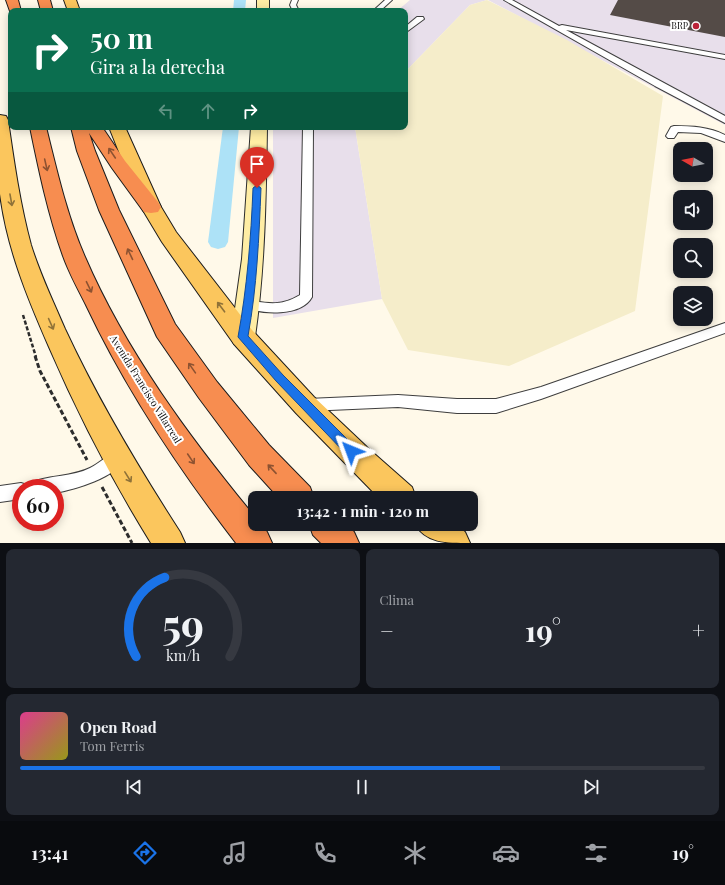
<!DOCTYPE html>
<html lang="es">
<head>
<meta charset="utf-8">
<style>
  :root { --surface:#171b24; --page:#242831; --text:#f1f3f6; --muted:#9ea1a6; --line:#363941; --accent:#1a73e8 }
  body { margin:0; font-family:"Playfair Display",serif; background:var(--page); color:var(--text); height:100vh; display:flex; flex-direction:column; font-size:15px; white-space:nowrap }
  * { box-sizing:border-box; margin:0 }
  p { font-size:13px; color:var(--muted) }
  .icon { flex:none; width:22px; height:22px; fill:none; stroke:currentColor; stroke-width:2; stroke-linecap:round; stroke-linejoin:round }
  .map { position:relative; height:543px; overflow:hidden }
  .details { display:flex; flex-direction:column; gap:6px; padding:6px; background:#0d0f14; flex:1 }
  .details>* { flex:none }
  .guide { position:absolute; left:8px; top:8px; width:400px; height:122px; border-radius:8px; box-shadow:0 2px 10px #0003; background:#0b6e4f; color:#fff; overflow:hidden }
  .needle { width:26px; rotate:279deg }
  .controls { position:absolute; left:673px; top:142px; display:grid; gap:8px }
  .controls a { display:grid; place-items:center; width:40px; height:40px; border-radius:8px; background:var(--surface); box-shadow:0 2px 10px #0003; font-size:20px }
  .speed { position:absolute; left:12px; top:479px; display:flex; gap:8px; font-size:20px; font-weight:700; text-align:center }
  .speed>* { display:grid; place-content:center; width:52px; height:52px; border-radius:50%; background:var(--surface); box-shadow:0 2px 10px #0003; line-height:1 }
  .speed .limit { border:6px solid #d22; background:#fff; color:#111 }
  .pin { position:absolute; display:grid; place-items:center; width:34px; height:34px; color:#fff; margin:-41px -17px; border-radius:50% 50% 50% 0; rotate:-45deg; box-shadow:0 0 4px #0007 }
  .pin .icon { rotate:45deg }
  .me { position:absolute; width:44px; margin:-22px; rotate:316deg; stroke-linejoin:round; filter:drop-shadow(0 0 3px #0008) }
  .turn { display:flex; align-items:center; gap:14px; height:84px; padding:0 16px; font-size:18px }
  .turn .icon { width:52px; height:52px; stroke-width:2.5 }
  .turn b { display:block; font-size:28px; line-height:34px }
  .lanes { display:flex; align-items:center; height:38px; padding:0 16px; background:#0003; justify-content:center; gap:20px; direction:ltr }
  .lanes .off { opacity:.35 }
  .big { font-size:30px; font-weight:700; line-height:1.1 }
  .details .widget { flex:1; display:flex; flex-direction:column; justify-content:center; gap:6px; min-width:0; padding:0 14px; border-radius:8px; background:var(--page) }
  .details .dial { align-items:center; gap:0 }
  .dial svg { height:104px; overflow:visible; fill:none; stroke:var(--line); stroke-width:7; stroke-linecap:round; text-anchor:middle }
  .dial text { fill:var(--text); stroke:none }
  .song { display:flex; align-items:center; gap:12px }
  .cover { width:48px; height:48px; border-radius:6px; background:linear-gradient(135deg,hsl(330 70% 55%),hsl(60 70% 35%)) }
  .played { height:4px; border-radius:2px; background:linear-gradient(90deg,var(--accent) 70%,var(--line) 70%) }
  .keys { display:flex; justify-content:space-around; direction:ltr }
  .heat { display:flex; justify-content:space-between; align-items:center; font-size:22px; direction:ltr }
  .details .tiles { flex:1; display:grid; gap:6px; grid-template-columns:1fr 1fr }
  .widget:last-child { grid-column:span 2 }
  .trip { position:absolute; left:248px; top:491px; width:230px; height:40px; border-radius:8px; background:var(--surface); box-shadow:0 2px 10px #0003; font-weight:700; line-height:40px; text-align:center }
  .tab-bar { display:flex; height:64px; justify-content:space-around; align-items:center; background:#090b0e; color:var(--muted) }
  .tab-bar .icon { width:28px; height:28px }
  .tab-bar .active { color:var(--accent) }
  .tab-bar b { font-size:18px; color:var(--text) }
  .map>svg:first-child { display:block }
  .industrial { fill:#e8dfeb }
  .farmland { fill:#f5edca }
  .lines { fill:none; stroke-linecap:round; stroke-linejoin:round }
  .canal { fill:#ade2f7; fill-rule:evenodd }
  .building { fill:#544b47 }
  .lane-casing { stroke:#3e3e3e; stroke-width:2 }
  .secondary-casing { stroke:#2d2d2d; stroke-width:2 }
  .primary-casing { stroke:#1c1c1c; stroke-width:2 }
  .highway-casing { stroke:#1c1c1c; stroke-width:2 }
  .path-far1 { stroke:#2d2d2d; stroke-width:2.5; stroke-dasharray:4 2; stroke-linecap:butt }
  .path { stroke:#2d2d2d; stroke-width:3; stroke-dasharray:5 2.5; stroke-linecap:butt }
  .lane { fill:#fff; fill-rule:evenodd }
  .secondary { fill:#ffeda4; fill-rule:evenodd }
  .primary { fill:#fbc65d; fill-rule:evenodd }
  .highway { fill:#f78d50; fill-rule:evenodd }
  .oneway { stroke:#8d5231 }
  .oneway2 { stroke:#8f7238 }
  .route { fill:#1a73e8; stroke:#114b97 }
  .poi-dot { fill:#bc2237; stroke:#fff; stroke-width:1.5 }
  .labels { text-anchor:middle; stroke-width:4; stroke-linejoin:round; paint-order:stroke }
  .far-poi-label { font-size:9px; fill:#0b0b0b; stroke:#fff; text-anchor:end }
  .street-label { font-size:10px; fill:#0b0b0b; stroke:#fff }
</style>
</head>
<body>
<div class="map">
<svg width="725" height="543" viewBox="0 0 725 543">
  <rect width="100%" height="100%" fill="#fff9e9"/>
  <!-- industrial -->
  <g class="industrial">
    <path d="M410,0H487L470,5L405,72V11H397Z"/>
    <path d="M488,0H725V125Z"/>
    <path d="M273,127H355L382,299L273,318Z"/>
  </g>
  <!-- farmland -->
  <path class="farmland" d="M487,0L567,40L663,96L635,311L509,366L408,350L382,299L355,127H405V72L470,5Z"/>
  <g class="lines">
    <!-- canal -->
    <g class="canal">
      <path d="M234,0H246L245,11H233Z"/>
      <path d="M223,127H239L228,242L225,247L218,249L211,247L208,242Z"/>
    </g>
  </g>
  <!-- building -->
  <path class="building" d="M618,0H725V37L610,15Z"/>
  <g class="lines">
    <defs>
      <g id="lane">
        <path d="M292,0H298L296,5L299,11H293L290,5Z"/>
        <path d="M385,0H392L380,11H373Z"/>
        <path d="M504,0H512L559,26L562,25L725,55V59L566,30L725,116V123L655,86Z"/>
        <path d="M417,17H423L424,19L405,33V27Z"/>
        <path d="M674,126C692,126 709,127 725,135V142L701,133L678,132L674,138H668L666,136L671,127Z"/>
        <path d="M303,127H313L312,297C301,317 263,314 245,308L243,305L245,302L249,300C269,304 282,306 300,295Z"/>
        <path d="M725,323V333L541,399L496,413H457L398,407L307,411L302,410L300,405L302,400L307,399L398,395L457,399H496L541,387Z"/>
        <path d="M117,451L123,453L125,458C116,478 75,489 55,493V488H30L32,482C51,475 72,477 90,468C100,463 107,455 117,451Z"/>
        <path d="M21,483L27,485L28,488H21V499L0,502V486Z"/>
      </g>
      <g id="secondary">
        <rect x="257" y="0" width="12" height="11"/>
        <path d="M251,127H267C266,197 265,267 255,337L252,344L243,347L234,344L231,337L242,259Z"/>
      </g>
      <g id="primary">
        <path d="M64,0H76L80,11H68Z"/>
        <path d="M0,115L6,116L8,120C14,162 20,204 31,245C40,274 53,301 65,329C98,400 138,467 180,532L185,543H151C112,480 78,414 49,347C27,297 7,248 0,194C0,170 0,140 0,115Z"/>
        <path d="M109,127H125L161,207L176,232L252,330L314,397L370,450L412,487L416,498H379L296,413L234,344L162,242L141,207Z"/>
        <path d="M415,524H455L465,532L470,543C445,543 426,543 415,524Z"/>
      </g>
      <g id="highway">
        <path d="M6,0H18L21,11H11V14Z"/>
        <path d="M38,0H50L53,11H41Z"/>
        <path d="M30,127H46C57,171 67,216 85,257C126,352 190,438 255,517V524H261L267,532L272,543H236C179,469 126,390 86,305C78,289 69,273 63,256C48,214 39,171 30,127Z"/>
        <path d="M71,127H102L125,161L158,202L161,207L158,212L151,213L144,212L112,168L89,133L95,151L119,210L175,324L217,382L269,445L310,487L314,498H279L249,465L199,398L157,337L99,210L77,151Z"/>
        <path d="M309,524H346L354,532L359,543H321L313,535Z"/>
      </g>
    </defs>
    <!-- lane casing -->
    <use href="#lane" class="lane-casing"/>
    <!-- secondary casing -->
    <use href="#secondary" class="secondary-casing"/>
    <!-- primary casing -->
    <use href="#primary" class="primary-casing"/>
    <!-- highway casing -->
    <use href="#highway" class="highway-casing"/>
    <!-- path-far1 -->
    <path class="path-far1" d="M23,315L36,357"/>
    <!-- path -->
    <g class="path">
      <path d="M35,356L40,371L87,460"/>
      <path d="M102,487L132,543"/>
    </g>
    <!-- lane -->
    <use href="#lane" class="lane"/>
    <!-- secondary -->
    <use href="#secondary" class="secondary"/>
    <!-- primary -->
    <use href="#primary" class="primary"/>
    <!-- highway -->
    <use href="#highway" class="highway"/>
  </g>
  <!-- one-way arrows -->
  <defs><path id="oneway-shaft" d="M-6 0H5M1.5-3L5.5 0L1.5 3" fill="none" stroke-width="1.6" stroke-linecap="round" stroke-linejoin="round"/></defs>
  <g class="oneway">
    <use href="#oneway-shaft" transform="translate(112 153) rotate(-124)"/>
    <use href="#oneway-shaft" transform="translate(46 165) rotate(77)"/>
    <use href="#oneway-shaft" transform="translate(130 254) rotate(-115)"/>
    <use href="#oneway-shaft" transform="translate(89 287) rotate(64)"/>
    <use href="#oneway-shaft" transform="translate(192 368) rotate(-125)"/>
    <use href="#oneway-shaft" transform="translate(191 459) rotate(56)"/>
    <use href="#oneway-shaft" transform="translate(272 469) rotate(-133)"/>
  </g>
  <g class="oneway2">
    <use href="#oneway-shaft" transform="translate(11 200) rotate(80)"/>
    <use href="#oneway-shaft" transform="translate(221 307) rotate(-127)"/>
    <use href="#oneway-shaft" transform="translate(51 324) rotate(66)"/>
    <use href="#oneway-shaft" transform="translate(128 477) rotate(58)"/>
  </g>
  <!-- route -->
  <path class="route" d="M257,185L261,188C259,237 257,287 248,336L283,375L355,447L357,451L355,455L351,457L347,455L276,381L238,337C247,288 251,238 253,188Z"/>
  <!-- markers -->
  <circle class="poi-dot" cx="696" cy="26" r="4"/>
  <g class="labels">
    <!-- far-poi labels -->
    <g class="far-poi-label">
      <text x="688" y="29">BRP</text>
    </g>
    <!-- street labels -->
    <g class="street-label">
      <text transform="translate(146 389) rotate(58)" y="4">Avenida Francisco Villarreal</text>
    </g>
  </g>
</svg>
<div class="controls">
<a><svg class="needle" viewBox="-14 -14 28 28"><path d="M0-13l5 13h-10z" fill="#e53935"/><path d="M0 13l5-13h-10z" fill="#9ea1a6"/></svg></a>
<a><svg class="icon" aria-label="sound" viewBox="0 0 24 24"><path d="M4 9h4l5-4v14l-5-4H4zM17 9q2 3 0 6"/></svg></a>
<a><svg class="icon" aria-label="search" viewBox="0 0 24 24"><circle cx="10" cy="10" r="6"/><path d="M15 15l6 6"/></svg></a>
<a><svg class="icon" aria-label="layers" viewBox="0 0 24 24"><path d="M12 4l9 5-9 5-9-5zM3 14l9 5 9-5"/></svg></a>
</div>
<div class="speed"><div class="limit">60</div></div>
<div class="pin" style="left:257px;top:188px;background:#d93025"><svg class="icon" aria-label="arrive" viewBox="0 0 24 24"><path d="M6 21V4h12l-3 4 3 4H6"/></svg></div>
<svg class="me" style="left:351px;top:451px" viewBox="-20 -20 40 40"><path d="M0-17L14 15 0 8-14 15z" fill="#1a73e8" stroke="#fff" stroke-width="4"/></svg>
<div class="trip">13:42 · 1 min · 120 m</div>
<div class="guide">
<div class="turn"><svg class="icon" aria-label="right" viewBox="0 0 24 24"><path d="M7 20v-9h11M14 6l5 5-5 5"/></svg><div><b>50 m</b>Gira a la derecha</div></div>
<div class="lanes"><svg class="icon off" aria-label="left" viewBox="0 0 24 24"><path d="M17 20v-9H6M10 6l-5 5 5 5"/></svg><svg class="icon off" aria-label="ahead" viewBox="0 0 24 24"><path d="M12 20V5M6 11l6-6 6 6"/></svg><svg class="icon" aria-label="right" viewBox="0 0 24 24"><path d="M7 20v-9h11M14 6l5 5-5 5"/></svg></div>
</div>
</div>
<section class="details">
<div class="tiles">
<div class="widget dial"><svg viewBox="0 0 100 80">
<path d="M14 69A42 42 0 1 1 86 69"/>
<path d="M14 69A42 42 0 0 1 36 8" stroke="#1a73e8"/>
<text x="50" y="56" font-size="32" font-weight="700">59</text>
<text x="50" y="72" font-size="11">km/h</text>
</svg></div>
<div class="widget"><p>Clima</p>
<div class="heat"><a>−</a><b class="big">19°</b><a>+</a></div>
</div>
<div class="widget">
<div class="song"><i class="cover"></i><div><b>Open Road</b><p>Tom Ferris</p></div></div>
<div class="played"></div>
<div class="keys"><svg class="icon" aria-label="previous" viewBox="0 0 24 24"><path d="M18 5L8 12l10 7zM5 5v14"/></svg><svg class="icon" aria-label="pause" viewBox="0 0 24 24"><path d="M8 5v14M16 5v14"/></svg><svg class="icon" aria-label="next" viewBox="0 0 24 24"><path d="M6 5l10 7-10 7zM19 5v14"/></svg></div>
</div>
</div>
</section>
<nav class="tab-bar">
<b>13:41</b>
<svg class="icon active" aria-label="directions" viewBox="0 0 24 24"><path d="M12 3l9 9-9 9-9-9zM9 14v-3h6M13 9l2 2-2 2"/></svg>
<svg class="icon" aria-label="music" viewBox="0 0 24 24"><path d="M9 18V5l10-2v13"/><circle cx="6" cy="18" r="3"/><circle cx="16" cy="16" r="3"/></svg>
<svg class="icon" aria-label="phone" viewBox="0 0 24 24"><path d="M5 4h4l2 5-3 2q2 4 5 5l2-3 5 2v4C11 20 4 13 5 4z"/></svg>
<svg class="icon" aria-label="climate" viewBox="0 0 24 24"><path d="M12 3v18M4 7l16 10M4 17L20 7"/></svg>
<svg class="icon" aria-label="car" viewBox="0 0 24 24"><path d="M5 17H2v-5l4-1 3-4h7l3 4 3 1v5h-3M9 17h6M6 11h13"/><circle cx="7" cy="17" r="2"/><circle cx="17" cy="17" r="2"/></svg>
<svg class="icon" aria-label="filters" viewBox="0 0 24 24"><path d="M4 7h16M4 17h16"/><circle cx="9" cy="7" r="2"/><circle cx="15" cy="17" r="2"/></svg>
<b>19°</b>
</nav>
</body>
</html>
